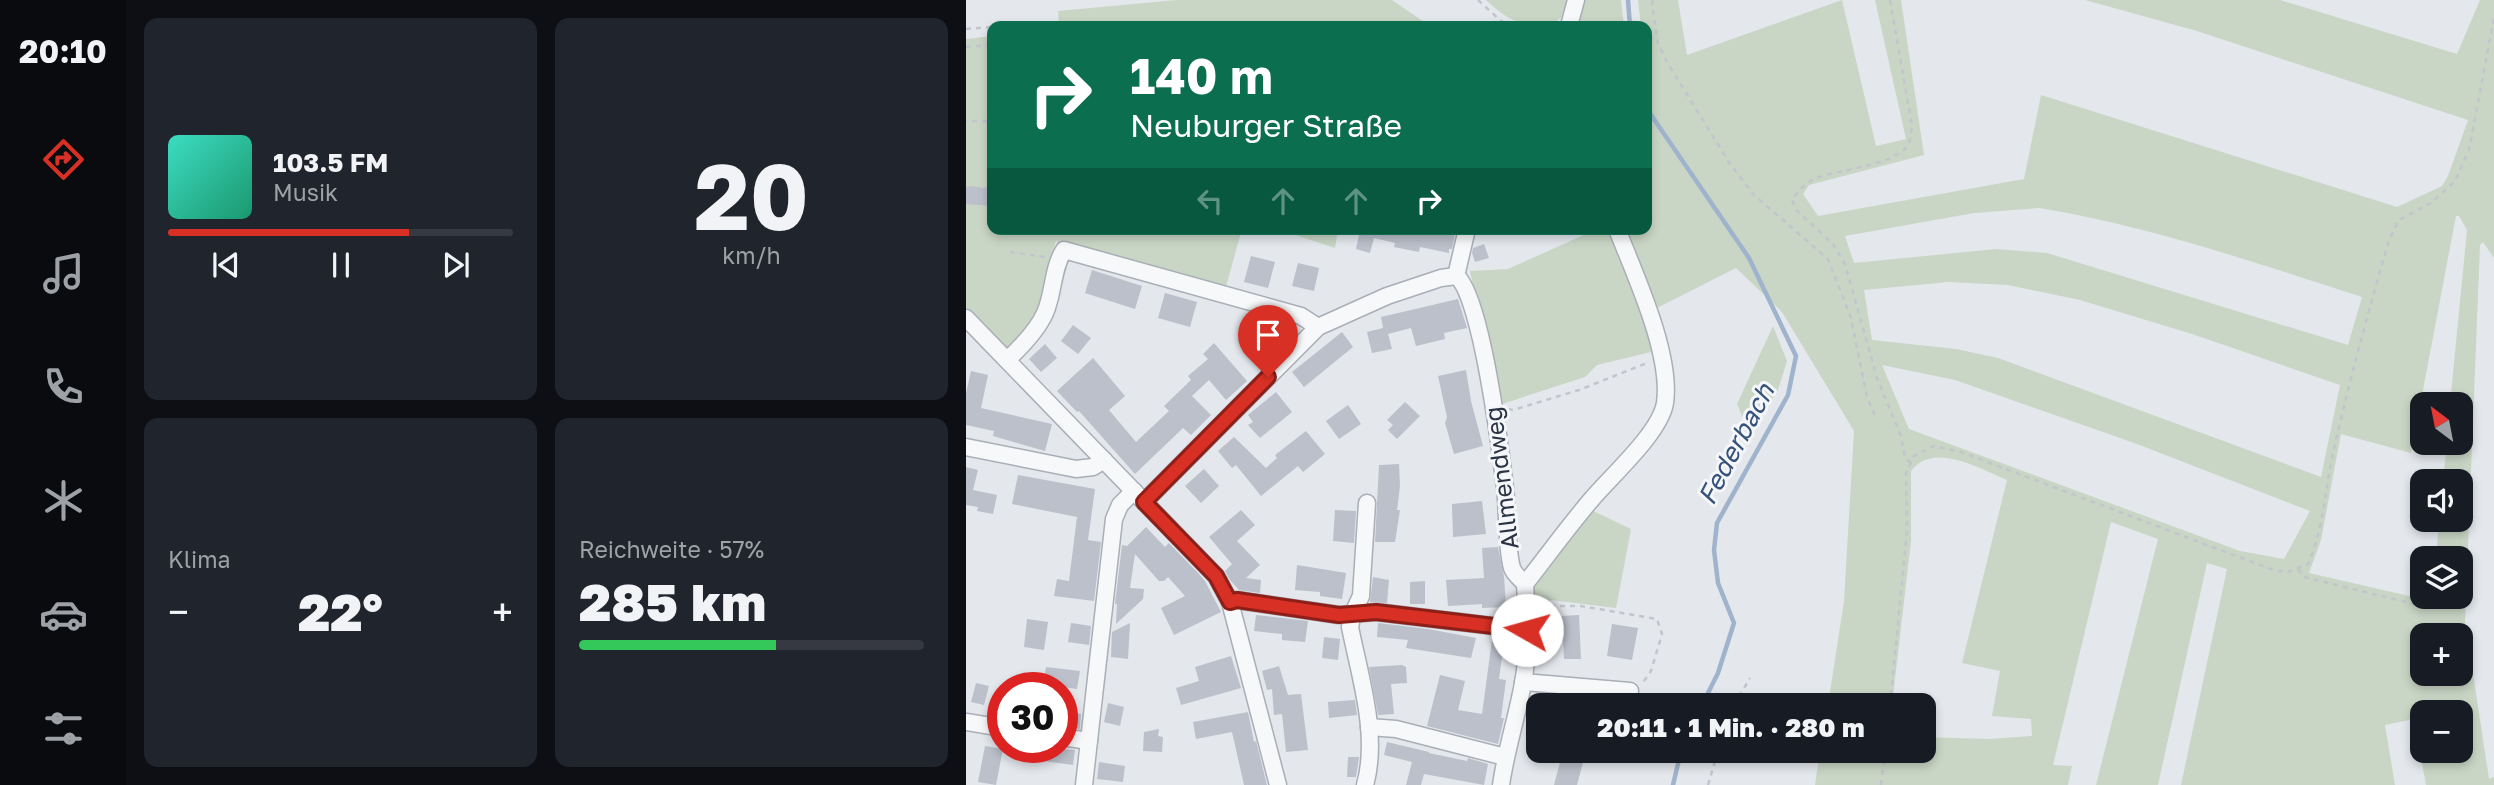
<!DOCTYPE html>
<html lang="de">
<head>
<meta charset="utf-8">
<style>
  :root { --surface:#171b24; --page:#20242c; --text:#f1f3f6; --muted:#9ea1a6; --line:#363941; --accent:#d93025 }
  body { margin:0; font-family:"Golos Text",sans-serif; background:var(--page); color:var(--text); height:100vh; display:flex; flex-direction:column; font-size:26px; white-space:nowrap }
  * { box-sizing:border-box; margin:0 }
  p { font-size:23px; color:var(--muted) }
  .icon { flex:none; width:38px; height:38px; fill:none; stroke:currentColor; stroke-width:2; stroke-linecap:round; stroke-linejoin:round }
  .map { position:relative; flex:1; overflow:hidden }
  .sheet { display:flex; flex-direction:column; gap:18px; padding:18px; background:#0d0f14; width:840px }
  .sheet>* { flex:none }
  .hud { position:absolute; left:21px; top:21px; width:665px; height:214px; border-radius:14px; box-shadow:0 4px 10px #0003; background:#0b6e4f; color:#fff; overflow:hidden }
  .needle { width:46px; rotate:328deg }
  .controls { position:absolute; left:1444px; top:392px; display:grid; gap:14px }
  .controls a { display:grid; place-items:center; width:63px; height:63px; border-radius:14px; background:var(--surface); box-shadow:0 4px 10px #0003; font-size:35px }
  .speed { position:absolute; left:21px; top:672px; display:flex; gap:14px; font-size:35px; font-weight:700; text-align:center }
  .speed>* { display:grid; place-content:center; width:91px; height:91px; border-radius:50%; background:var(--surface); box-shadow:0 4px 10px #0003; line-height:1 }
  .speed .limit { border:10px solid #d22; background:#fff; color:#111 }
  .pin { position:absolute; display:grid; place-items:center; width:60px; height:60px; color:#fff; margin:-72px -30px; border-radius:50% 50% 50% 0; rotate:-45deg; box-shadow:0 0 7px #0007 }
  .pin .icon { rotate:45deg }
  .me { position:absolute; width:77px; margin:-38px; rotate:277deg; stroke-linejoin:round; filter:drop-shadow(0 0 5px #0008) }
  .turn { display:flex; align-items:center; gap:24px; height:147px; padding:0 28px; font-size:32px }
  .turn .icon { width:91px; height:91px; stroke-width:2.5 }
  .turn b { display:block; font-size:49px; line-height:60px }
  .lanes { display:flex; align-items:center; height:66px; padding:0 28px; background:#0003; justify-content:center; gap:35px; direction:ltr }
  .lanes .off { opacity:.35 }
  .big { font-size:52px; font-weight:800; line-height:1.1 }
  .sheet .tile { flex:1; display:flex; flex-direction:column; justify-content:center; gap:10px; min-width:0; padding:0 24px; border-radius:14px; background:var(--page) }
  .sheet .dial { align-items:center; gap:0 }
  .dial b { font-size:91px; line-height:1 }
  .song { display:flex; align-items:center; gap:21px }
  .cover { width:84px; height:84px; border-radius:10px; background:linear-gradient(135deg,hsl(170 70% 55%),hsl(160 70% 35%)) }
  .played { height:7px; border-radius:4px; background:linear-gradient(90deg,var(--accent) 70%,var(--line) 70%) }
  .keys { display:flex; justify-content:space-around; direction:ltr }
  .heat { display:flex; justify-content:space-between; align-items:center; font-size:38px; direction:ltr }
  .charge { height:10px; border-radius:5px; background:linear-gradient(90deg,#34c759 57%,var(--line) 0) }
  .sheet .tiles { flex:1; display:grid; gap:18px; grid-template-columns:repeat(2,1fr) }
  .trip { position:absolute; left:560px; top:693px; width:410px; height:70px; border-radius:14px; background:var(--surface); box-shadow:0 4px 10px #0003; font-weight:800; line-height:70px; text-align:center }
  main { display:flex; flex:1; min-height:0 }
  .dock { display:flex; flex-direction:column; width:126px; justify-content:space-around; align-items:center; background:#090b0e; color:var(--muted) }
  .dock .icon { width:49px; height:49px }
  .dock .selected { color:var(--accent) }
  .dock b { font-size:32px; color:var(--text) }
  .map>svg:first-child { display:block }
  .green { fill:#c9d6c5; fill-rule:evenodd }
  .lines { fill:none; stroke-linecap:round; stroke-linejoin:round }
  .stream { stroke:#9fb4cc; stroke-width:4.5 }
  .building { fill:#bbc0ca }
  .minor-casing { stroke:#a9aeb7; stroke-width:19 }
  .path { stroke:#c2c5cb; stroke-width:2.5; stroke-dasharray:5 5; stroke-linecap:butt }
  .minor { stroke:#f7f8fa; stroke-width:16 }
  .route-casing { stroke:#8d1f18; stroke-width:18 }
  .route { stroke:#d93025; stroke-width:12 }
  .labels { text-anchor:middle; stroke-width:6; stroke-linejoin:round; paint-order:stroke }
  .street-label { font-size:24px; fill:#2b3445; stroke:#f4f6f9 }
  .water-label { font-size:26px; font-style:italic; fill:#34527a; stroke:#f4f6f9 }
</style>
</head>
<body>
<main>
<nav class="dock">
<b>20:10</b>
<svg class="icon selected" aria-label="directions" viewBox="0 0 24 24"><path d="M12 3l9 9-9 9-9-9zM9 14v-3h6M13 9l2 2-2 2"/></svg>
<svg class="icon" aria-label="music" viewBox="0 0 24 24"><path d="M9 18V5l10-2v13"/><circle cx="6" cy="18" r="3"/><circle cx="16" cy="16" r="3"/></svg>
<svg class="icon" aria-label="phone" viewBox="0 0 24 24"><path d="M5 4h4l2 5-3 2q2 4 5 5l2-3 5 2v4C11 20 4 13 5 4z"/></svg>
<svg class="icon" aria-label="climate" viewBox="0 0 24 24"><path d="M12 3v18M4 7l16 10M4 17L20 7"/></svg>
<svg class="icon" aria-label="car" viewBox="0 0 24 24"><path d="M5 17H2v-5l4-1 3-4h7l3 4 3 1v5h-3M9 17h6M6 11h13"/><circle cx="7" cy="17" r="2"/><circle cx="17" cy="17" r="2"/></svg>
<svg class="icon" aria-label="filters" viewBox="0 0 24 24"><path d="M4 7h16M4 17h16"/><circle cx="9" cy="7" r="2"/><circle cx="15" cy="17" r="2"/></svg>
</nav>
<section class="sheet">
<div class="tiles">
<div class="tile">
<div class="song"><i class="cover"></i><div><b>103.5 FM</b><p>Musik</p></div></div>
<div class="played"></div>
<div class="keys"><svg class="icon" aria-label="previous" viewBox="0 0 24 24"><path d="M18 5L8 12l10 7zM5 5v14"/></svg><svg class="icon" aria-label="pause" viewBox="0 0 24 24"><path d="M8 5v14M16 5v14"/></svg><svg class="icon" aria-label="next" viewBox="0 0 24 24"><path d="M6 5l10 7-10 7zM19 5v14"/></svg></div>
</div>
<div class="tile dial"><b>20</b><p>km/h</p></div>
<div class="tile"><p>Klima</p>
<div class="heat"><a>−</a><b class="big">22°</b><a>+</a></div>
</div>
<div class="tile"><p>Reichweite · 57%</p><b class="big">285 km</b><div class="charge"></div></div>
</div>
</section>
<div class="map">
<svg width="1528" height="785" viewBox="0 0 1528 785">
  <rect width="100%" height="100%" fill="#e4e7ec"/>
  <!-- green -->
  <g class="green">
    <path d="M211,0H426L464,26H93L92,11Z"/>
    <path d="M520,0H604L600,13L585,26C555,26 542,21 520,0Z"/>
    <path d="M614,0H655L658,26H607Z"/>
    <path d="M672,0H712L721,55L876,0L910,146L940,139L909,0H935L958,155L843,185L837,194L852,216L1058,179L1075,95L1431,207L1476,186L1482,176L1502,120L1231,31L1119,0H1314L1491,54L1514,0H1528V258L1517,242L1514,245L1499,621L1523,779L1528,777V785H1460L1448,719L1419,725L1429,785H1215L1261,569L1241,563L1192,785H1130L1192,539L1145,522L1087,765L1106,766L1102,785H849L854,751H957V737L1023,739L1066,736L1065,719L1026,716L1034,671L996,663L1041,480C1014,469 968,441 945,471V541L926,705H862L878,601L888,431L816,312L770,268L687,310L655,229H681V94L684,95L681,69V26H675ZM1073,208C1184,226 1290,263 1396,297L1382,345L1081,253L1030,249L888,263L879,236L1008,213ZM1490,216H1493L1501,230L1484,404H1494V443H1481L1477,481H1494V520H1473L1470,558H1494V597H1466L1465,601L1343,573L1355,540L1375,434L1445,453ZM982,282L1042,285L1114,300L1226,334L1374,385L1355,477L1032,358L990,349L906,340L898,290ZM916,365L989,380L1171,444L1344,511L1318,559L1274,551L943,429ZM1456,635H1494V674H1456ZM1456,712H1494V751H1456Z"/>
    <path d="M26,36V229H276L259,290L92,243L90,240L73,308L63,330L41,353L0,308V39Z"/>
    <path d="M311,229H372L369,248Z"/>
    <path d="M617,229H646L689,351L631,365L619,377L533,405L504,271L542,269L620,234Z"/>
    <path d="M807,326L821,361L811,393L782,430L771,404Z"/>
    <path d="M623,509L665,529L650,608L585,600L582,602C575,601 570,601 565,595L567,582Z"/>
  </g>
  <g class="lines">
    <!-- stream -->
    <g class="stream">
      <path d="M662,0L664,26"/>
      <path d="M681,109L783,258L830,356L822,395L751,523L748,550L752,583L768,623L752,673L736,705"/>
      <path d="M707,785L715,751"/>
    </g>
  </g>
  <!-- building -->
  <g class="building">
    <path d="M5,186L17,188L26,186V206L0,204V187Z"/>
    <path d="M390,229H490L486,249H483V253L454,247L453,252L428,247L429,243L408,238L404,253L390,249L393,235L390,234Z"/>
    <path d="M518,244L523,258L509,262L506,253L507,248Z"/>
    <path d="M285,256L309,262L302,288L278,282Z"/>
    <path d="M332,263L353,268L348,291L326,286Z"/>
    <path d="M126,270L176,286L169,309L119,293Z"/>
    <path d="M199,293L231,302L224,327L192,318Z"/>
    <path d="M492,299L501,328L478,333L479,339L450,346L445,328L422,334L426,349L406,353L401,332L417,328L415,317Z"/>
    <path d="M107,325L125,338L112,354L95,341Z"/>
    <path d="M304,328L317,341L296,364L282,351Z"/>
    <path d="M376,332L387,347L338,387L326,372Z"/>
    <path d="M248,343L281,381L260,400L243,380L226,396L245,415L225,435L217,428L169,474L113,411L111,412L91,391L127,358L159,396L143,410L170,442L203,411L198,406L225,380L222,376L242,359L237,354Z"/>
    <path d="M79,344L91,358L75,372L63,359Z"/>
    <path d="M500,370L505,401L517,446L488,454L479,423L481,417L472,376Z"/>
    <path d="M5,371L22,375L15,408L86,424L79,451L27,436L28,431L0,425V393Z"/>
    <path d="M310,392L326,412L294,438L282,425L287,422L282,415Z"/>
    <path d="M439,402L454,416L431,439L422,430L427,425L421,420Z"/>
    <path d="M382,405L395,424L373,439L360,421Z"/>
    <path d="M340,431L359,454L337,472L332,466L295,496L270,465L266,468L252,451L268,437L300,468L311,458L309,455Z"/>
    <path d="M433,464L434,486L431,510H434L429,542H409L413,465Z"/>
    <path d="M0,467L12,470L7,490L31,495L27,514L11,511L12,507L0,505Z"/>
    <path d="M238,469L253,486L235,503L219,486Z"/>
    <path d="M52,475L129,489L122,540L135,542L128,601L88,596L91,579L103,581L111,517L46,504Z"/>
    <path d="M516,501L520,534L487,537L486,504Z"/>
    <path d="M275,510L289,525L271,541L294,565L280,578L295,580L294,593L273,590L264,580L259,571L266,564L243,537Z"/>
    <path d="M369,510L390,511L388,543L367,541Z"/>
    <path d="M180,527L199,547L203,543L233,574L239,581L255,612L208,635L195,608L219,596L202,577L198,581H193L169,554L164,588L178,589L177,599L150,624L151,604H149L156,545L161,546Z"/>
    <path d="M532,547L538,576L540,607L516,608V604L482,606L480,580L518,578L516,548Z"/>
    <path d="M331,565L380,573L376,599L354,596V592L329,590Z"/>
    <path d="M407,577L423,580L421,603L404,602Z"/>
    <path d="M459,581V604H444V582Z"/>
    <path d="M290,615L342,621L339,642L316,640V634L288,631Z"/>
    <path d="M613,615L615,659H598L596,616Z"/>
    <path d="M61,619L82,622L78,650L58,647Z"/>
    <path d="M105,623L125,626L123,645L102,642Z"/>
    <path d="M164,623L162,659L145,657L146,632Z"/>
    <path d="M412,623L462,629L510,638L505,658L440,648L442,640L411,637Z"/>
    <path d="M646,624L672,628L666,660L641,656Z"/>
    <path d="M358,637L374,639L372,660L356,658Z"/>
    <path d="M526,640L538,642L533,679L540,680L535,718H538L532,744L461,726L474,675L499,681L492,710L516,714Z"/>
    <path d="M265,656L275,688L215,705L210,688L233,681L229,667Z"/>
    <path d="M436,665L440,667L441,683L425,684L428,714L412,715L403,667Z"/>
    <path d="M313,666L322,695L335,694L342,750L320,752L316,714L308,715L306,689L301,690L296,671Z"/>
    <path d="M80,667L114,671L111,689L77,684Z"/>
    <path d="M10,683L23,686L18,705L5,702Z"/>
    <path d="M389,700L391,715L363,718L362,702Z"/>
    <path d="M142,703L158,707L154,726L138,722Z"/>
    <path d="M96,710L115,714L114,729L96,727Z"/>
    <path d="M282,712L288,742L290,741L301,785H278L266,732L230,739L227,722Z"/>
    <path d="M193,729L192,736L197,737L196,752L177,751L178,732Z"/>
    <path d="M421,742L463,752V753L501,761L502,758L522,764L518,785L458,774L455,785H440L446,762L418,755Z"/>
    <path d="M19,746L37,749L30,785L12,782Z"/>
    <path d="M64,747L109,750L107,765L63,759Z"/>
    <path d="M597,751L619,755L611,785H588Z"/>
    <path d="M382,757H393L390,777H381Z"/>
    <path d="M133,762L159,766L157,782L131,779Z"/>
  </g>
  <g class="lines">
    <defs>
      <g id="minor">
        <path d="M603,26L610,0"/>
        <path d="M490,276C515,292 535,454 539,488C542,511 540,547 546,568C548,574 555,579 559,584C561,617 563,651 557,683C551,717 540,750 535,785"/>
        <path d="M490,276L501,229"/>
        <path d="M0,318L250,576L264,602L312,785"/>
        <path d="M41,360C55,347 71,331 79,313C88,293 86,269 98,250L335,316L352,327"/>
        <path d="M0,447L110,469L127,467L138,460"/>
        <path d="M178,502L352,327L421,296L475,278L490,276"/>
        <path d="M559,584C581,556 602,527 625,500C646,475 694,433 699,403C706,354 669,275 651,229"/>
        <path d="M264,602L271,600L373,615L410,612L561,630"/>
        <path d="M557,682L664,691"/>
        <path d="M0,722L37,728"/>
        <path d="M403,727L430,729L539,757"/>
        <path d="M96,737L123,741"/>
        <path d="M118,785L148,519L154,505L168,491"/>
        <path d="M399,785C413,735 394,677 384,627L387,613L395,596L401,503"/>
      </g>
    </defs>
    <!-- minor casing -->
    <use href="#minor" class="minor-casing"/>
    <!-- path -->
    <g class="path">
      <path d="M512,0L535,21L545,26"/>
      <path d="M687,0L686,5L692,43L701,62L764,164L788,195L862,259L885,318L901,397L909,416"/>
      <path d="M924,0L946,126C945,131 945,138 943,143C933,165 873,169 851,178C840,182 833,190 826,200L831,211L867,244L879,264L911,378L935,436L939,458L945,463"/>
      <path d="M34,26L78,22"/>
      <path d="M23,27V45L26,46"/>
      <path d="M0,29L26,27"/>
      <path d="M0,47L23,45L22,121H0"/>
      <path d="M22,121V179H26"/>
      <path d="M44,252L79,257"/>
      <path d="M542,409L547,410L613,390L681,363"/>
      <path d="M1332,569L1338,577L1460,607"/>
      <path d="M574,606H615L691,619L696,634L685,671L676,684"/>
      <path d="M768,705L784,678"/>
      <path d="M924,705L941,531L940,473L948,456L968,446L995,452L1310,571L1322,572L1342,564C1358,529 1359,487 1368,449C1384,378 1403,309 1423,240L1433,220L1465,203L1489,181L1503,150L1528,18"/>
      <path d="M742,785L752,751"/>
      <path d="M915,785L919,751"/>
    </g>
    <!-- minor -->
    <use href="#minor" class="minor"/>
  </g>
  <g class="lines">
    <defs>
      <path id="route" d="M302,377L178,502L250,576L264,602L271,600L373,615L410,612L561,630"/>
    </defs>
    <!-- route casing -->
    <use href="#route" class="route-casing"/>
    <!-- route -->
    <use href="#route" class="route"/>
  </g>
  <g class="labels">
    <!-- street labels -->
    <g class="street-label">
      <text transform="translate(536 478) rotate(-97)" y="8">Allmendweg</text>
    </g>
    <!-- water labels -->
    <g class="water-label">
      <text transform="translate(770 444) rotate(-62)" y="9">Federbach</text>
    </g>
  </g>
</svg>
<div class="controls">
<a><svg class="needle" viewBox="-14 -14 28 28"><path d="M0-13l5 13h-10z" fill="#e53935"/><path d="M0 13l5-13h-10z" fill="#9ea1a6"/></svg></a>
<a><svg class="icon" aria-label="sound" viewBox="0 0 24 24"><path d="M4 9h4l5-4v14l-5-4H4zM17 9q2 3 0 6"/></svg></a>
<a><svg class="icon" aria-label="layers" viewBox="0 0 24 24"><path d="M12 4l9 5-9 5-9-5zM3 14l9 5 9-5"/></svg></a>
<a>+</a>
<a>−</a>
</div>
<div class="speed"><div class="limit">30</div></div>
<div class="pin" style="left:302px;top:377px;background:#d93025"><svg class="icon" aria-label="arrive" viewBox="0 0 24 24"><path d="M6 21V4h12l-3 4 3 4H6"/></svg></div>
<svg class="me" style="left:561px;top:630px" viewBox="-20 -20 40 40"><circle r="19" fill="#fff"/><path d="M0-13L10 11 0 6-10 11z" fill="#d93025"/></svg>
<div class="trip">20:11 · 1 Min. · 280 m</div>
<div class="hud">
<div class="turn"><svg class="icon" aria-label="right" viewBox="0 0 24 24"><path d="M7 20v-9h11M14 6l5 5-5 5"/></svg><div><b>140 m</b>Neuburger Straße</div></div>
<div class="lanes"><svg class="icon off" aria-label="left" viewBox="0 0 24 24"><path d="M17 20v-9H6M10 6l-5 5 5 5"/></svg><svg class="icon off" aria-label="ahead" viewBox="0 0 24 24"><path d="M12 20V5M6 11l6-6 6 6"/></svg><svg class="icon off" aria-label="ahead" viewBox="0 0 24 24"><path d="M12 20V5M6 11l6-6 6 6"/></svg><svg class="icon" aria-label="right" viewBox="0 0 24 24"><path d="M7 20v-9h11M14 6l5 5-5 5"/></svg></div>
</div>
</div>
</main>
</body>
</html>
